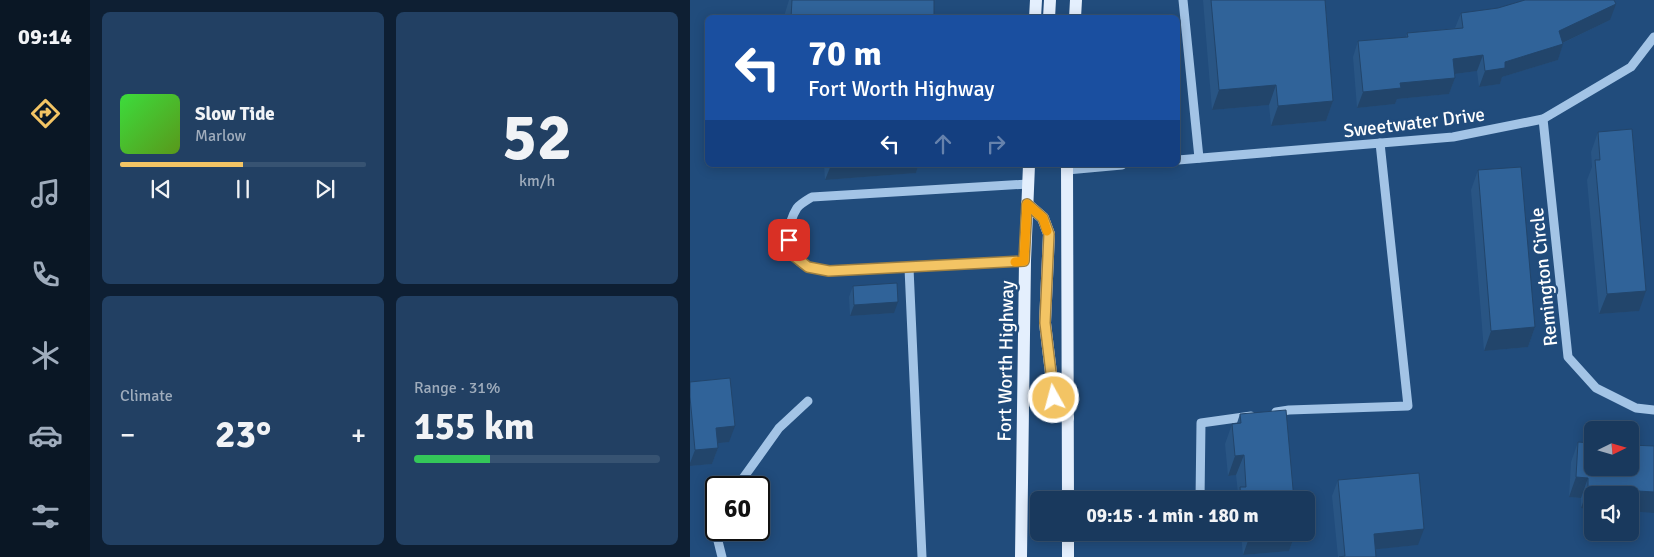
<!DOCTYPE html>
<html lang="en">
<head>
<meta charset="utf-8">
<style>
  :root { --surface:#19395d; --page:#224063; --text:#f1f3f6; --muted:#9facbc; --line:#375372; --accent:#f3c464 }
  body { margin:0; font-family:Signika,sans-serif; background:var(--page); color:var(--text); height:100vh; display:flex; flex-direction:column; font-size:19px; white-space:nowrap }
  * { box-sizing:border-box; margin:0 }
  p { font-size:16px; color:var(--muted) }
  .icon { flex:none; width:28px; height:28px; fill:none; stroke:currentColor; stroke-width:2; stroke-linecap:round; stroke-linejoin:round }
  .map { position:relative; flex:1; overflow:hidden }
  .panel { display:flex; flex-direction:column; gap:12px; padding:12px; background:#0e1f33; width:600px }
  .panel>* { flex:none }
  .hud { position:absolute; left:15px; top:15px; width:475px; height:152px; border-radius:8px; box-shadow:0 2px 12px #0003,0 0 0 1px var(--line); background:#1a4fa0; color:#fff; overflow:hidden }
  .needle { width:32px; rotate:85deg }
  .fabs { position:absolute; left:894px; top:421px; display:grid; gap:10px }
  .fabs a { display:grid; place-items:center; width:55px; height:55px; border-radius:8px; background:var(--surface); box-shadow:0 2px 12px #0003,0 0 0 1px var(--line); font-size:25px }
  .speed { position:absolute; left:15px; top:476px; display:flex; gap:10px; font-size:25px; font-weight:700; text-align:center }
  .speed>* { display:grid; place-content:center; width:65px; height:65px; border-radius:50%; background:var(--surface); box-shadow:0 2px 12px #0003,0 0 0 1px var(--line); line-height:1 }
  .speed .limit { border:2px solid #111; border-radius:8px; background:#fff; color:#111 }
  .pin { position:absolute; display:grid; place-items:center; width:42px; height:42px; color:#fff; margin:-21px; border-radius:10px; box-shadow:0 2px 8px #0006 }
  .me { position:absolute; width:55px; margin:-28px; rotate:353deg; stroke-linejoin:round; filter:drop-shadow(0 0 4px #0008) }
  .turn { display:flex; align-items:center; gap:18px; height:105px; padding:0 20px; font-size:22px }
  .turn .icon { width:65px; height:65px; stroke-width:2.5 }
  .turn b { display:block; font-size:35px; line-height:42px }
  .lanes { display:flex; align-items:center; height:48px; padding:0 20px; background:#0003; justify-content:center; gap:25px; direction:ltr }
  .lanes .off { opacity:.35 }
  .big { font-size:38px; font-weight:800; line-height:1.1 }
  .panel .widget { flex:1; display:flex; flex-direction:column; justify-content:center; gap:8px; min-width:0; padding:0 18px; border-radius:8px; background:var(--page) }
  .panel .dial { align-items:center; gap:0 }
  .dial b { font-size:65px; line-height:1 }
  .song { display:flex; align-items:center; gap:15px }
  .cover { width:60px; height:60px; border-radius:8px; background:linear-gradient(135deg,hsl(120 70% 55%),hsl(90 70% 35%)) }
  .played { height:5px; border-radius:2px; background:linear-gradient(90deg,var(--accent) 50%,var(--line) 50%) }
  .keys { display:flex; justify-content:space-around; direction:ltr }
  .heat { display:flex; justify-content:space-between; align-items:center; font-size:28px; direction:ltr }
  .charge { height:8px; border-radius:4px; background:linear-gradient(90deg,#34c759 31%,var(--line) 0) }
  .panel .tiles { flex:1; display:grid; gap:12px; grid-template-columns:repeat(2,1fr) }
  .trip { position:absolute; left:340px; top:491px; width:285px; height:50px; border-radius:8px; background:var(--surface); box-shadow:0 2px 12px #0003,0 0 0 1px var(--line); font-weight:800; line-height:50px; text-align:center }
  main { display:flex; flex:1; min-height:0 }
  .tabs { display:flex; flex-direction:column; width:90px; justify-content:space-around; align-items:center; background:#0a1725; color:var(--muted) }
  .tabs .icon { width:35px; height:35px }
  .tabs .current { color:var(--accent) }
  .tabs b { font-size:22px; color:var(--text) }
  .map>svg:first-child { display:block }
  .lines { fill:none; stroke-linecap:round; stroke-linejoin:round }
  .minor { stroke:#a3c4e6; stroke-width:9 }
  .major { stroke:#e4effd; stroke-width:12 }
  .wall { fill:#295584 }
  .shaded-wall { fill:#22456b }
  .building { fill:#306399; stroke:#22456b }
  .route-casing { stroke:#9e7f41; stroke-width:12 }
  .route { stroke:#f3c464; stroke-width:9 }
  .slow { stroke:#f59e0b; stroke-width:9 }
  .labels { text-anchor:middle; stroke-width:5; stroke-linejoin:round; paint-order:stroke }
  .street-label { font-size:19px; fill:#fff; stroke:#214c7c }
</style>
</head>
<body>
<main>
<nav class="tabs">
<b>09:14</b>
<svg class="icon current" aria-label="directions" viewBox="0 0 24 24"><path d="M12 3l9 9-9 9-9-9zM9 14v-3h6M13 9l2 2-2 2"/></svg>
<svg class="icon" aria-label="music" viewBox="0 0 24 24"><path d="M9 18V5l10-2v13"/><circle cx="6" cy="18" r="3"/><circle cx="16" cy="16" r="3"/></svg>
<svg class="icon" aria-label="phone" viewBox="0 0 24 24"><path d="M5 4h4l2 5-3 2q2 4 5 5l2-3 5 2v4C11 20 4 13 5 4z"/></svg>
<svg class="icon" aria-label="climate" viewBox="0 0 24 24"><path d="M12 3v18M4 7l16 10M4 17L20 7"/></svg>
<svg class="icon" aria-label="car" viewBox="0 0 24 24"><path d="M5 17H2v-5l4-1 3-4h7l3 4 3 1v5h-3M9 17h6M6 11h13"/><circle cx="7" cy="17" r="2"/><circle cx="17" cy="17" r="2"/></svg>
<svg class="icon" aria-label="filters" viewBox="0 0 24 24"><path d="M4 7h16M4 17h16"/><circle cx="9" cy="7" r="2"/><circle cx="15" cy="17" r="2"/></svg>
</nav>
<section class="panel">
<div class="tiles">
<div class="widget">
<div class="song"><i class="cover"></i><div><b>Slow Tide</b><p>Marlow</p></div></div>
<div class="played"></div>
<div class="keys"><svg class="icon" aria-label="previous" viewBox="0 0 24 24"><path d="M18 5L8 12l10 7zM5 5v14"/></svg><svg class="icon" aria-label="pause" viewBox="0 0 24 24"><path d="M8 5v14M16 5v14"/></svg><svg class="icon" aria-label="next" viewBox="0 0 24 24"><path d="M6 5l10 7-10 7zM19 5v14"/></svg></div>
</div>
<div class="widget dial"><b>52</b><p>km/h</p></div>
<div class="widget"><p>Climate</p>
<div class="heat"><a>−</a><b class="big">23°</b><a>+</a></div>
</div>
<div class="widget"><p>Range · 31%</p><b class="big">155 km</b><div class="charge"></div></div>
</div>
</section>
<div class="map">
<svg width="964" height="557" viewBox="0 0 964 557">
  <rect width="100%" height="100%" fill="#214c7c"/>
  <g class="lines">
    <!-- minor -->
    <g class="minor">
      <path d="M493,0L509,158"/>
      <path d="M853,119L878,357L906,388L946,408L964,410"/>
      <path d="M488,160L763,137L853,119L941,67L964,37"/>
      <path d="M377,170L432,165"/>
      <path d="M335,261L139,271C133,270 126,270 120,268C95,259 95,227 107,208C110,204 117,200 122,197L338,184"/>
      <path d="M219,268L232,557"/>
      <path d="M586,412L599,410L718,406L690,143"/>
      <path d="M46,488L89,428L118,401"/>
      <path d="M510,500L511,423L561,416"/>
      <path d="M26,525L25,529L32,557"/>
    </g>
    <!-- major -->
    <g class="major">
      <path d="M345,18L346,0"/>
      <path d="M359,18L360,0"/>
      <path d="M385,18L386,0"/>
      <path d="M377,165L378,500"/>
      <path d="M337,204L353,218L359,234L355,323L364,398L378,418"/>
      <path d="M378,532V557"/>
      <path d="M331,557L335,261L339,165"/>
    </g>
  </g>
  <!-- wall -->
  <g class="wall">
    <path d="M99,0H244V18H95V13Z"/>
    <path d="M513,0H635L643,101L636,121L581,126L579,105L522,110Z"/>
    <path d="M771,13L920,20L873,43L868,60L812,77L810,84L789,87L787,71L765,74V78L759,94L707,99L705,104L667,108L663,57L668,41L716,37L717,33L765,28Z"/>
    <path d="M908,132L949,311L909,314L897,180L902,167L901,152Z"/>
    <path d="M134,165H247L228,166L226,173L135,180Z"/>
    <path d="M788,170L845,327L838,347L794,351L781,190Z"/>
    <path d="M163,286L204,313L160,316L159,297Z"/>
    <path d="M0,382L39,442L28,443V448L22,464L0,466Z"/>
    <path d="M550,414L604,500H546L548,493L546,475L538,476L535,444L542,424L547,423Z"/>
    <path d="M888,442L940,468L891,508V498L879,497L881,462Z"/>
    <path d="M648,480L728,545L686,549V557H648L642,496Z"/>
    <path d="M545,532H606L599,551L553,555L551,534H545Z"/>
  </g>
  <!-- shaded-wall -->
  <g class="shaded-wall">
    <path d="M926,4L920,20L864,47L869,31Z"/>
    <path d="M873,44L868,60L812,77L810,84L789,87L795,71L815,62Z"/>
    <path d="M793,55L787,71L757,75L763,59Z"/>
    <path d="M765,78L759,94L707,99L705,104L667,108L673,92L710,83Z"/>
    <path d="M586,85L579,105L522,110L529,90Z"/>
    <path d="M643,101L636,121L581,126L588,106Z"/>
    <path d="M141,165H247L228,166L226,173L135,180Z"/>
    <path d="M956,291L949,311L909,314L917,294Z"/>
    <path d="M208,302L204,313L160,316L164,305Z"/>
    <path d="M845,327L838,347L794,351L801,331Z"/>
    <path d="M45,426L39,442L20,444L26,428Z"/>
    <path d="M28,448L22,464L0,466V463L5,450Z"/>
    <path d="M554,455L546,475L538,476L545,456Z"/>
    <path d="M886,477L898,478L891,498L879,497Z"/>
    <path d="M898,488L964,492V513L940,511V495H902V509L891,508Z"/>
    <path d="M734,529L728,545L679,550L684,534Z"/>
    <path d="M545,532H552L551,534H545Z"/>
    <path d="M586,532H606L599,551L553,555L560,535Z"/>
  </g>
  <!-- building -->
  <g class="building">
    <path d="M102,0H244V18H101Z"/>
    <path d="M521,0H635L643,101L588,106L586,85L529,90Z"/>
    <path d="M835,0H924L926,4L869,31L873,44L815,62V68L795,71L793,55L763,59L765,78L710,83L711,88L673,92L668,41L718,37L717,33L773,28L771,13L808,8Z"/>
    <path d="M942,129L956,291L917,294L905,160H910L908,132Z"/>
    <path d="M831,167L845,327L801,331L788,170Z"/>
    <path d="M207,283L208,302L164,305L163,286Z"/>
    <path d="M40,378L45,426L26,428L28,448L5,450L0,397V382Z"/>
    <path d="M596,410L604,500H551L550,487H556L554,455L545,456L542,424L551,423L550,414Z"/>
    <path d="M940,431H942L941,445L964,446V492L898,488V478L886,477L888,442L902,443V468H940Z"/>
    <path d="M729,473L734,529L684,534L686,557H649L655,556L648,480Z"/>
    <path d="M560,532H586L560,535Z"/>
  </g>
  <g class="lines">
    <defs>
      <path id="route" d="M99,240L104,256L118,267L139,271L334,261L337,204L353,218L359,234L355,323L364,398"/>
    </defs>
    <!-- route casing -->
    <use href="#route" class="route-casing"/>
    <!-- route -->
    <use href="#route" class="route"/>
    <!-- slow -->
    <path class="slow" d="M325,262L334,261L337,204L353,218L357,231"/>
  </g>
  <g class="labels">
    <!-- street labels -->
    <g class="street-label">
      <text transform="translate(724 122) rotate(-7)" y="7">Sweetwater Drive</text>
      <text transform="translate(853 277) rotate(-96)" y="7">Remington Circle</text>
      <text transform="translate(315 361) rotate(-89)" y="7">Fort Worth Highway</text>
    </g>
  </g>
</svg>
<div class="fabs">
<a><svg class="needle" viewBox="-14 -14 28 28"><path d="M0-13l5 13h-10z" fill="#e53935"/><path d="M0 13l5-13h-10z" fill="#9facbc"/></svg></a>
<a><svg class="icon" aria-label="sound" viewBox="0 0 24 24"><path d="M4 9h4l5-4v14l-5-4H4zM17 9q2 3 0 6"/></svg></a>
</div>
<div class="speed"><div class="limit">60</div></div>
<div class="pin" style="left:99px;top:240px;background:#d93025"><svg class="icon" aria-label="arrive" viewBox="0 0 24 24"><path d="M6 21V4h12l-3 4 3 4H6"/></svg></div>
<svg class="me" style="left:364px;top:398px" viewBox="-20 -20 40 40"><circle r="17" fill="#f3c464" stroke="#fff" stroke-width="3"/><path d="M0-11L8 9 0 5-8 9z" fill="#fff"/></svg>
<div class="trip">09:15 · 1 min · 180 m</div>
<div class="hud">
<div class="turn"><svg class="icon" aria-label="left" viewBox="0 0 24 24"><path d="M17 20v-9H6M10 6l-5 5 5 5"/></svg><div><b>70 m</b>Fort Worth Highway</div></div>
<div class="lanes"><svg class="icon" aria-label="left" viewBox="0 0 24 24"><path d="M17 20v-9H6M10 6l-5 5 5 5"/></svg><svg class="icon off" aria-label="ahead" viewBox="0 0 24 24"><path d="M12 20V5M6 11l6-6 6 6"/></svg><svg class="icon off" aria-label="right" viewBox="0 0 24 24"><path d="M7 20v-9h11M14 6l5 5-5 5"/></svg></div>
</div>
</div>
</main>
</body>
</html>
